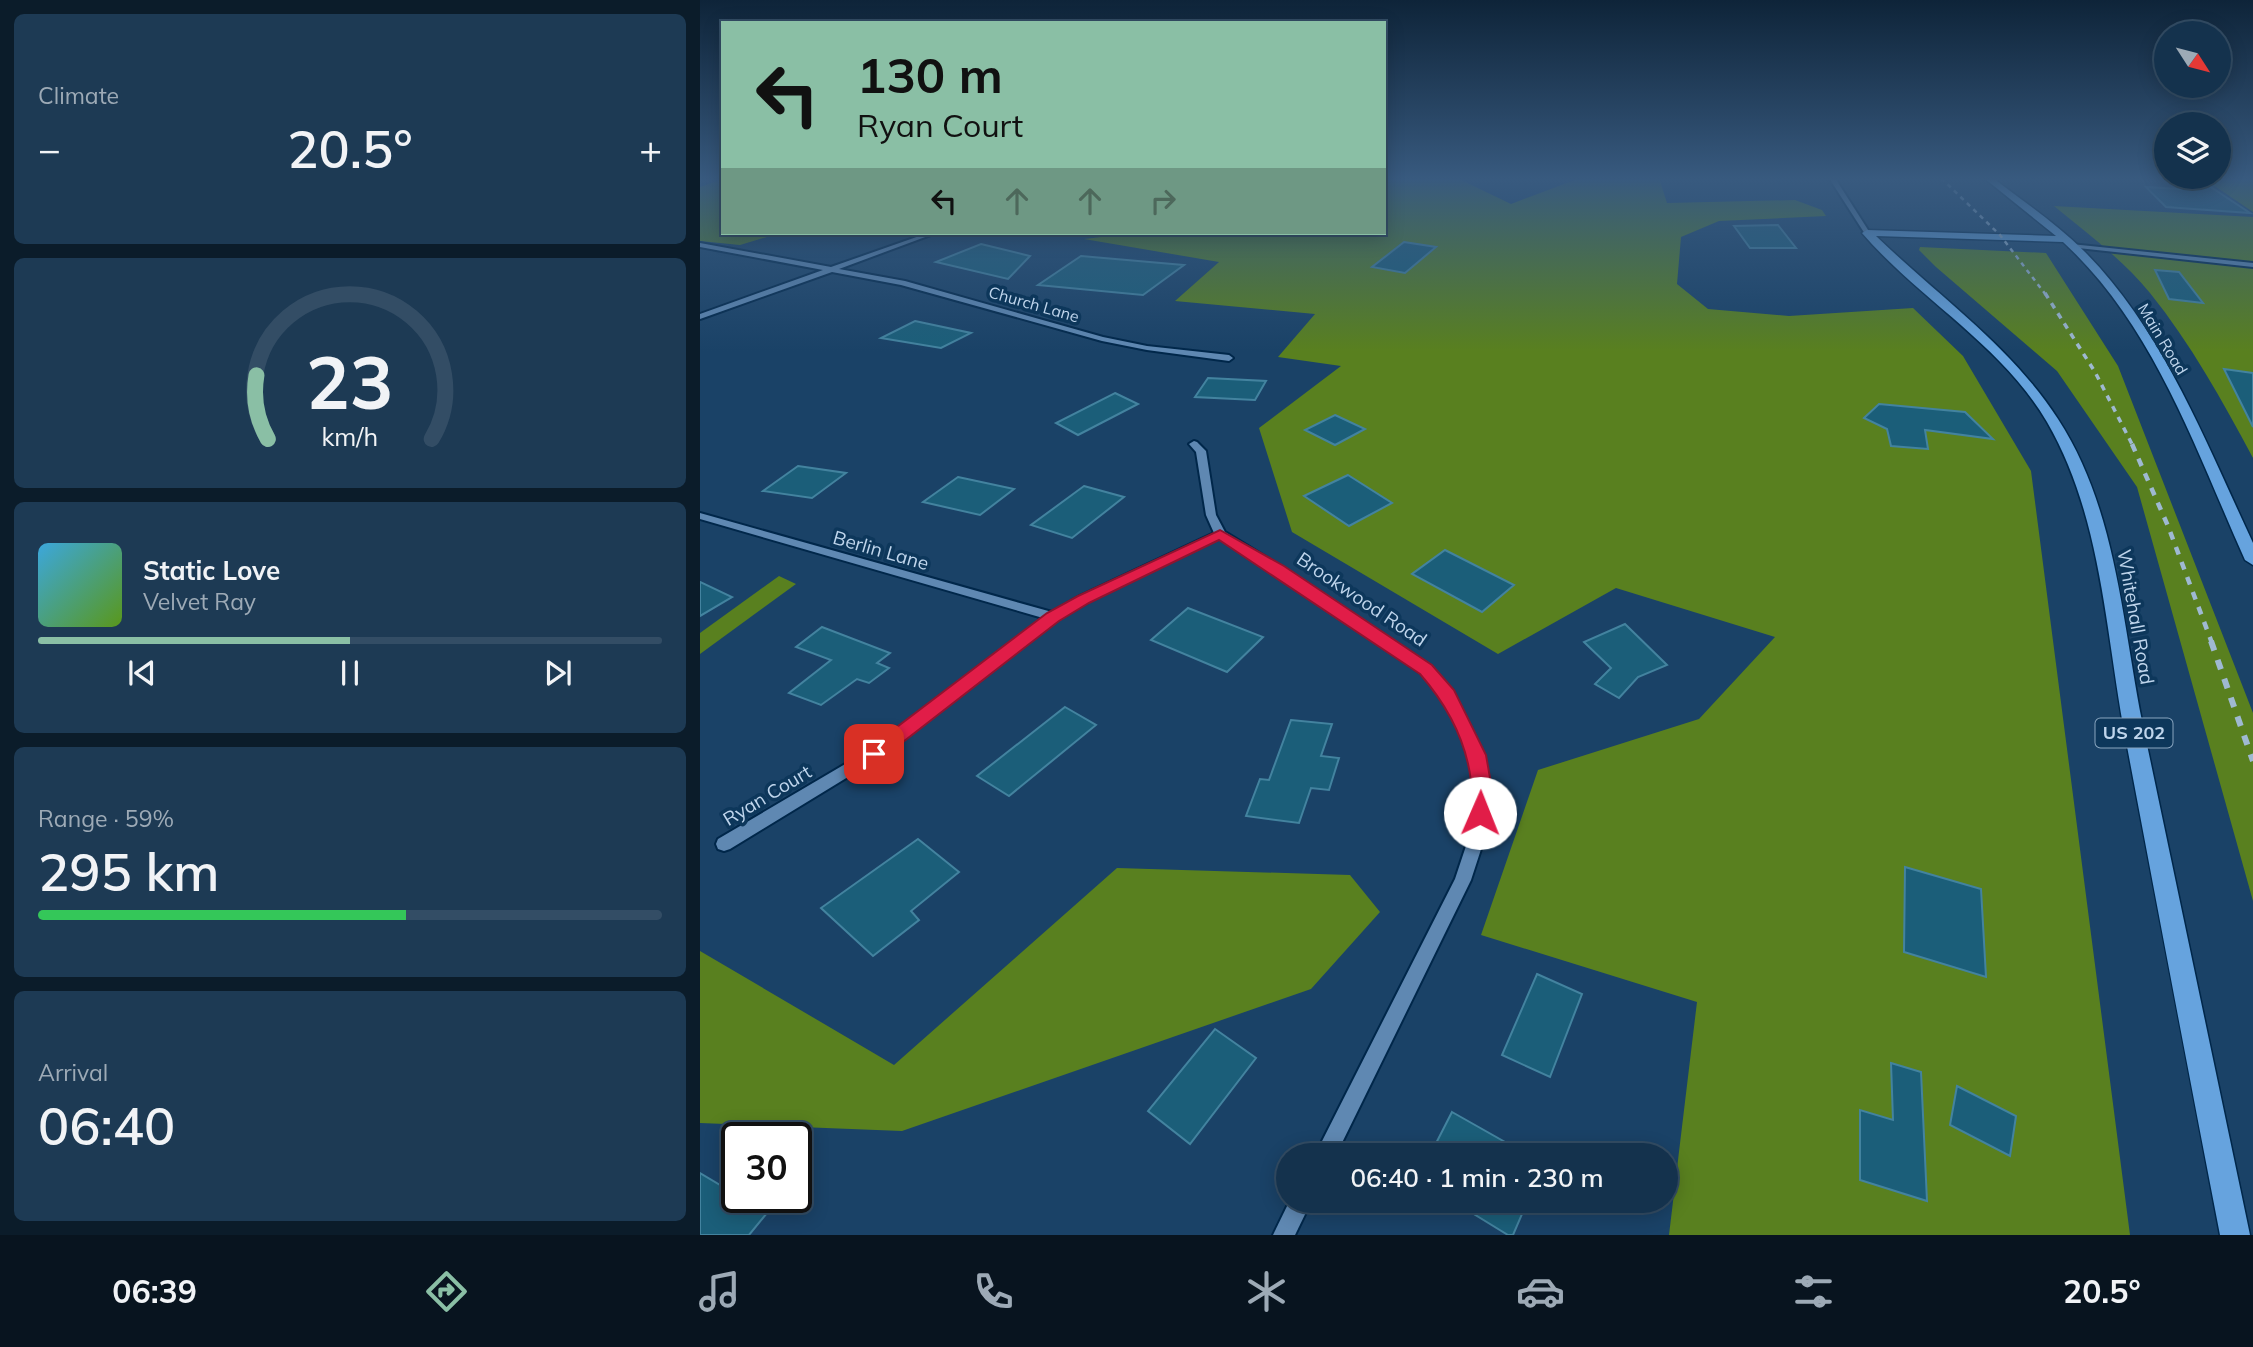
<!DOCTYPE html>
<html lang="en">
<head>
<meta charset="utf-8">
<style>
  :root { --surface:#14324d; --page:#1d3a54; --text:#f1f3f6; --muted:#9daab6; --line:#334d65; --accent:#8abfa5 }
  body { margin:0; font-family:Mulish,sans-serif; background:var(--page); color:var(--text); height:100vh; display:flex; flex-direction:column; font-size:26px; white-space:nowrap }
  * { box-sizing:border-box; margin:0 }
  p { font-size:23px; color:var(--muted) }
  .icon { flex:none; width:38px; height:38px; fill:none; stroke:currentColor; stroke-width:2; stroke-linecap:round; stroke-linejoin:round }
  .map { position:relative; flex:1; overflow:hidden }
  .side { display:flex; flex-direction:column; gap:14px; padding:14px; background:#0b1c2a; width:700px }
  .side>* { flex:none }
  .banner { position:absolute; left:21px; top:21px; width:665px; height:214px; border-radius:0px; box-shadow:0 4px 18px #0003,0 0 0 2px var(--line); background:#8abfa5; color:#111; overflow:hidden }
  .needle { width:46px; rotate:126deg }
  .fabs { position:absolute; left:1454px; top:21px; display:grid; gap:14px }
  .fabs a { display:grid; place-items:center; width:77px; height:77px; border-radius:50%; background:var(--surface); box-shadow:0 4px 18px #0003,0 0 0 2px var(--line); font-size:35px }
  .speed { position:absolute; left:21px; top:1122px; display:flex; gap:14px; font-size:35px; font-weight:700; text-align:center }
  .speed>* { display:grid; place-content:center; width:91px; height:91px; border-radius:50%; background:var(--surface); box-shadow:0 4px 18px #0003,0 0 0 2px var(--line); line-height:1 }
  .speed .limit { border:4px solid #111; border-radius:10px; background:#fff; color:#111 }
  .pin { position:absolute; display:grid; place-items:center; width:60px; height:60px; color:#fff; margin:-30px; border-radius:14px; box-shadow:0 4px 10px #0006 }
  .me { position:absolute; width:77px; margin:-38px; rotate:1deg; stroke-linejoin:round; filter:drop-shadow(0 0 5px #0008) }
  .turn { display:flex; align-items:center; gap:24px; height:147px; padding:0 21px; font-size:32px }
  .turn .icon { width:91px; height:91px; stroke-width:2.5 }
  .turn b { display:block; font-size:49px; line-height:60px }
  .lanes { display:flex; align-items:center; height:66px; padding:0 21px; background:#0003; justify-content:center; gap:35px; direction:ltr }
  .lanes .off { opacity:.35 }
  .big { font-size:52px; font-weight:600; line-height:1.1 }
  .side .card { flex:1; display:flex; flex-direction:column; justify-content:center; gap:10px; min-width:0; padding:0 24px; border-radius:10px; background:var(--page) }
  .side .dial { align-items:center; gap:0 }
  .dial svg { height:182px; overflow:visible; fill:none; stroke:var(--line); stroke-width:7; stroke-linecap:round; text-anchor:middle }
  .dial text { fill:var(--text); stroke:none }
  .song { display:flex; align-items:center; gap:21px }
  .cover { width:84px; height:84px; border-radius:10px; background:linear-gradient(135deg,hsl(200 70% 55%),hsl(90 70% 35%)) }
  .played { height:7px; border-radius:4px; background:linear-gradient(90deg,var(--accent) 50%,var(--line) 50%) }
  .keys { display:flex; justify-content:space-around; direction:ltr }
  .heat { display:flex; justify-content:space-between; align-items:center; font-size:38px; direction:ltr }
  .charge { height:10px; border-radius:5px; background:linear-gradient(90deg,#34c759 59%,var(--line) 0) }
  .trip { position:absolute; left:576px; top:1143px; width:402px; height:70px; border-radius:35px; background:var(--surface); box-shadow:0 4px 18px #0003,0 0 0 2px var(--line); font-weight:600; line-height:70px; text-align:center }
  .dock { display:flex; height:112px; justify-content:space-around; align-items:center; background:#08141f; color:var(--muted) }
  .dock .icon { width:49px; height:49px }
  .dock .selected { color:var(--accent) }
  .dock b { font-size:32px; color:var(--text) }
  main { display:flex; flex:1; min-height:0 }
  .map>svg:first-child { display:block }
  .forest { fill:#59801f }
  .building { fill:#1b5e79; stroke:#43839f; stroke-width:2 }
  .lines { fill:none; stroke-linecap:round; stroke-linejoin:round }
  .minor-casing { stroke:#00274a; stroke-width:4 }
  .major-casing { stroke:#00274a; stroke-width:3 }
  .minor { fill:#5f88b2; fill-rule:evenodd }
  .major { fill:#66a3de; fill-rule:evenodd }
  .rail-far3 { stroke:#9fb9d2; stroke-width:2.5; stroke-dasharray:4.5 4.5; stroke-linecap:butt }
  .rail-far2 { stroke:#9fb9d2; stroke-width:3.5; stroke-dasharray:6 6; stroke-linecap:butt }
  .rail-far1 { stroke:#9fb9d2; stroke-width:4.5; stroke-dasharray:8 8; stroke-linecap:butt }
  .rail { stroke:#9fb9d2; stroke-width:6; stroke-dasharray:10 10; stroke-linecap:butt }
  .route { fill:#e11d48; stroke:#92132f; stroke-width:2 }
  .labels { text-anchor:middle; stroke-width:7; stroke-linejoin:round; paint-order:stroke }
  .far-street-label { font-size:16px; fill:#bfd5ec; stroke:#0d375b }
  .shield { fill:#0d375b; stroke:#8aa6c0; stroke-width:2 }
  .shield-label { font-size:18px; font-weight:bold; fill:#bfd5ec }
  .street-label { font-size:19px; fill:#bfd5ec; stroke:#0d375b }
</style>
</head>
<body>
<main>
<section class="side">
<div class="card"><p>Climate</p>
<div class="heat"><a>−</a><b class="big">20.5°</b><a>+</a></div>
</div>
<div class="card dial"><svg viewBox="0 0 100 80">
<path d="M14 69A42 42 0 1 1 86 69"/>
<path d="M14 69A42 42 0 0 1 9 41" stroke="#8abfa5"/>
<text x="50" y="56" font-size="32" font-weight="700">23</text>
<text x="50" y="72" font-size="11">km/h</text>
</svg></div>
<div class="card">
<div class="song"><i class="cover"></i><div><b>Static Love</b><p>Velvet Ray</p></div></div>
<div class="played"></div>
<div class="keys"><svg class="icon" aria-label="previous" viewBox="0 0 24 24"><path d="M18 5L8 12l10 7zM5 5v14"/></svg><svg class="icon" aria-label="pause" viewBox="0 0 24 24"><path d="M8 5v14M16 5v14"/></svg><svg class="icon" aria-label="next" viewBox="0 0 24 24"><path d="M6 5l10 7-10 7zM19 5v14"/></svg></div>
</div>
<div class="card"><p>Range · 59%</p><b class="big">295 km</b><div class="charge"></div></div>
<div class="card"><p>Arrival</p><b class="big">06:40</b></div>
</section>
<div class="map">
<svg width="1553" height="1235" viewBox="0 0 1553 1235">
  <rect width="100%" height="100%" fill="#1a4267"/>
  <!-- forest -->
  <g class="forest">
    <path d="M19,178H23V233H80L40,245L0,241V187L23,179Z"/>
    <path d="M684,178H757L811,204L880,178H959L967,203L1095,200L1122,210L1126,216L1019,221L981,237L977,284L1008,309L1089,316L1213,308L1263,356L1331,471L1430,1235H969L997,1002L781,935L838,770L999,719L1075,637L916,588L798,654L592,532L559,428L641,366L578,357L615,314L475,301L519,262L384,239L436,233H684Z"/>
    <path d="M1503,178H1553V212Z"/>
    <path d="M1354,206L1553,217V458C1522,400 1491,344 1450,293C1423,260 1387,233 1354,206Z"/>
    <path d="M1220,247L1346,253L1418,366L1553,713V901L1437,487L1357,371L1236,267L1219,250Z"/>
    <path d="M79,576L96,584L0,654V633Z"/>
    <path d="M417,868L650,875L680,912L611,989L202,1131L0,1123V951L194,1065Z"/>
  </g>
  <!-- building -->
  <g class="building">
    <path d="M1465,178H1497L1550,213L1466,207L1446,187L1480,189Z"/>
    <path d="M1078,225L1096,248H1050L1034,226Z"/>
    <path d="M704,242L736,247L705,273L672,267Z"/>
    <path d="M281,244L330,256L308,279L236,262Z"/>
    <path d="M381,256L484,265L443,295L338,285Z"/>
    <path d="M1455,270L1479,272L1503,303L1469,299Z"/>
    <path d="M215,321L271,333L241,348L181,338Z"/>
    <path d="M1524,369L1553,373V427Z"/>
    <path d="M508,378L566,381L555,400L495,397Z"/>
    <path d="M415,393L438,404L378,435L356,423Z"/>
    <path d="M1179,404L1265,412L1293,439L1225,430L1228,449L1191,446L1187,429L1164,418Z"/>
    <path d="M635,415L665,429L635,445L605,430Z"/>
    <path d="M98,466L146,473L112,498L63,491Z"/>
    <path d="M648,475L692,503L649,526L604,496Z"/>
    <path d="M258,477L314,489L280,515L223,502Z"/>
    <path d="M384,486L424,497L372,538L331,525Z"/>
    <path d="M745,550L814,585L782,612L712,574Z"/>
    <path d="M0,582L32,597L0,616Z"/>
    <path d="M488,608L563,637L527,672L451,640Z"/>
    <path d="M925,624L967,665L938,677L919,698L895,684L911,668L884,642Z"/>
    <path d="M122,627L190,653L177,663L189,668L169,683L157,679L121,705L89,693L131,660L96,647Z"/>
    <path d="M365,707L396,725L309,796L277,776Z"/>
    <path d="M591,720L632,724L621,756L639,758L629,790L611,788L599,823L546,816L560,779L569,780Z"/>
    <path d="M218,839L259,872L211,911L219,920L173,956L121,908Z"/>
    <path d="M1205,867L1281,889L1286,977L1204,952Z"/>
    <path d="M837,974L882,994L850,1077L802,1055Z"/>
    <path d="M515,1029L556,1058L490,1144L448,1111Z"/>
    <path d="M1191,1063L1221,1072L1227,1201L1160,1180V1110L1193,1120Z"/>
    <path d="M1257,1086L1316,1116L1310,1156L1250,1125Z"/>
    <path d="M752,1112L828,1155H730Z"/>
    <path d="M0,1173L67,1213L49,1235H0Z"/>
    <path d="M751,1200H828L813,1235H808Z"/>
  </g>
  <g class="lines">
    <defs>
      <g id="minor">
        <path d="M1129,178H1135L1170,233L1169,234H1165Z"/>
        <path d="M228,233H236L139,269L205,281L403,337L447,346L529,355L533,358L529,361L447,350L402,341L201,285L132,272L0,319V314L123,270L0,247V243L131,267Z"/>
        <path d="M1371,244L1553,263V267L1369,247V245Z"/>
        <path d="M494,441L497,442L506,451L516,515L525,532L582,567L731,667L753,691L784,755L789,789L785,837L771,880L636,1155H615L755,879L769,837L775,789L770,755L743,697L721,673L574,573L519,538L388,602L357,620L179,758L30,849L24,851L18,849L16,844L18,839L169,750L343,618L0,519V513L352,612L380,596L514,533L506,515L496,452L489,444Z"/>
        <path d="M590,1200H612L595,1235H573Z"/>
      </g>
      <path id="major" d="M1284,178H1293C1324,202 1357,224 1385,252C1464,332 1506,443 1553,543V565L1545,560C1496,451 1454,325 1363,242L1176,236C1238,296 1311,346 1358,419C1416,508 1422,620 1442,721C1478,892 1514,1064 1550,1235H1520C1487,1065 1455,895 1423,725C1405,623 1400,513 1347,422C1301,344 1220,300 1162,233L1167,230L1356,236Z"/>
    </defs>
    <!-- minor casing -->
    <use href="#minor" class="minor-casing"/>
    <!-- major casing -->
    <use href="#major" class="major-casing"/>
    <!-- minor -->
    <use href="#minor" class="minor"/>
    <!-- major -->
    <use href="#major" class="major"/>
    <!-- rail-far3 -->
    <path class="rail-far3" d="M1241,178L1300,235L1346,295"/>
    <!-- rail-far2 -->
    <path class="rail-far2" d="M1345,293L1395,372L1433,446"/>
    <!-- rail-far1 -->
    <path class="rail-far1" d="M1432,444L1468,526L1512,643"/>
    <!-- rail -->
    <path class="rail" d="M1511,641L1553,761"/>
  </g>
  <!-- sky -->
  <linearGradient id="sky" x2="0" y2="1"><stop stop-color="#0e2439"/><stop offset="0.51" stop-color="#385a7f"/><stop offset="1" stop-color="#385a7f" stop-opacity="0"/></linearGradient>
  <rect width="1553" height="351" fill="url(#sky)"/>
  <!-- route -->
  <path class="route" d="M520,530L584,566L732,665L754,690L786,755L792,789L787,819L780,821L773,819C767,808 773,793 771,781C766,740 747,705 720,674L519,540L389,603L359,621L181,759L174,761L168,759L165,754L168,749L347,613L378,596Z"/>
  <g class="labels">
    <!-- far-street labels -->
    <g class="far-street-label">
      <text transform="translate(334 304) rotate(16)" y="6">Church Lane</text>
      <text transform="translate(1463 339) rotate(59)" y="6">Main Road</text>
    </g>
    <!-- shield labels -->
    <rect class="shield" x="1395.5" y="718.5" width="77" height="29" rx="5"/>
    <g class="shield-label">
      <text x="1434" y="739">US 202</text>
    </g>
    <!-- street labels -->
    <g class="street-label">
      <text transform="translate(181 550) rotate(16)" y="7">Berlin Lane</text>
      <text transform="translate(662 599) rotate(34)" y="7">Brookwood Road</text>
      <text transform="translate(1436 617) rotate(80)" y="7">Whitehall Road</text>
      <text transform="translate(67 795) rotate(-31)" y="7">Ryan Court</text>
    </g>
  </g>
</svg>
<div class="fabs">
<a><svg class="needle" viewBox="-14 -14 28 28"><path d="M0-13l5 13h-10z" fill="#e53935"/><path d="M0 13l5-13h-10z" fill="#9daab6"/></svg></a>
<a><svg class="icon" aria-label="layers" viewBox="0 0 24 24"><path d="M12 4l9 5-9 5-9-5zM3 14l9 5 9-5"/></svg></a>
</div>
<div class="speed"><div class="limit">30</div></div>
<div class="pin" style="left:174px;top:754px;background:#d93025"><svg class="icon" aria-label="arrive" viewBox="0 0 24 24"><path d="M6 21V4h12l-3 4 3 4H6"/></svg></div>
<svg class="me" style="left:780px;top:813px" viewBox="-20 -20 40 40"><circle r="19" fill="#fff"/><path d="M0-13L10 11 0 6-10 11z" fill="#e11d48"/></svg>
<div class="trip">06:40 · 1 min · 230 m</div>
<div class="banner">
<div class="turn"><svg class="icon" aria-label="left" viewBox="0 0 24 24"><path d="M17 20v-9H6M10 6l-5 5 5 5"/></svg><div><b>130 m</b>Ryan Court</div></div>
<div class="lanes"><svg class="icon" aria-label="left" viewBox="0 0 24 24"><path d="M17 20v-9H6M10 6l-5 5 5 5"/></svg><svg class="icon off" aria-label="ahead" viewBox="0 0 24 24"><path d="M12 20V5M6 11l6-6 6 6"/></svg><svg class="icon off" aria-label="ahead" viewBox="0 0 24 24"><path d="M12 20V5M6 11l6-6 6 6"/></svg><svg class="icon off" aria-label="right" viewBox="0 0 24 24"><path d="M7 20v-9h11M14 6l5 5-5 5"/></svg></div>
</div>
</div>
</main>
<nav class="dock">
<b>06:39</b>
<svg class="icon selected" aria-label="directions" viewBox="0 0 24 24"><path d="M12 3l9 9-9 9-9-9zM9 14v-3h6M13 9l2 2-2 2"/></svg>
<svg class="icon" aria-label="music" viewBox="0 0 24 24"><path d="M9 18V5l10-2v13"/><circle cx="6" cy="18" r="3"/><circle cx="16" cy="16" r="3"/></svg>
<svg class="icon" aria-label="phone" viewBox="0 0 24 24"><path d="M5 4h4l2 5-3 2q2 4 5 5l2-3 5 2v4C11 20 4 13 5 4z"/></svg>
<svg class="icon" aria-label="climate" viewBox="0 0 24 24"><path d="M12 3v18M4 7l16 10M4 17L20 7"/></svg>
<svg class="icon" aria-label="car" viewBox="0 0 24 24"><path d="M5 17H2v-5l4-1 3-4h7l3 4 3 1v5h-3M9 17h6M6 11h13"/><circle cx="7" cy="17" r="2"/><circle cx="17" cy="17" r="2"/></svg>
<svg class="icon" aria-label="filters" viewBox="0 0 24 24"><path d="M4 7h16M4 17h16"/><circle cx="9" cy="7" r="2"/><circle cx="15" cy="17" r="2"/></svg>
<b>20.5°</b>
</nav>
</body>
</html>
